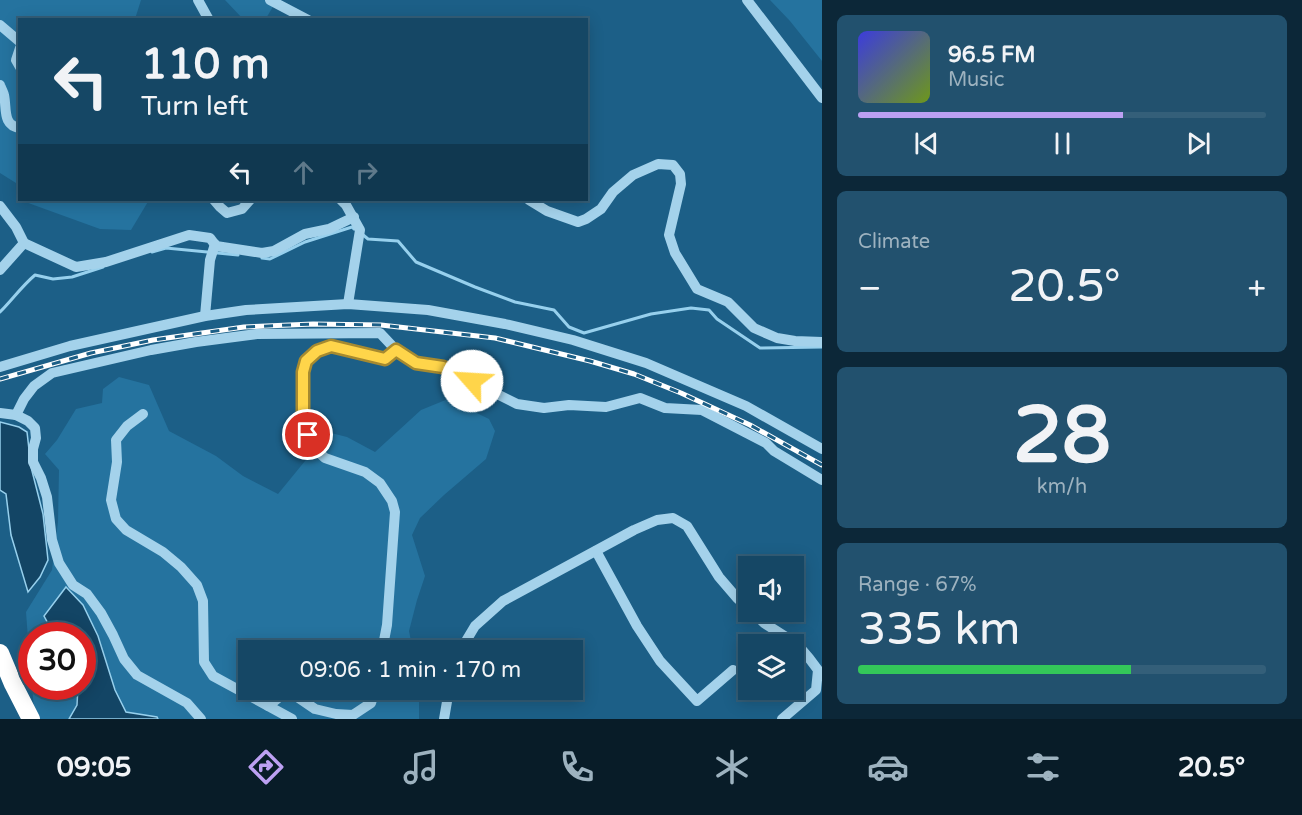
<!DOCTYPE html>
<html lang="en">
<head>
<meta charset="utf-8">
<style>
  :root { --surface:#154765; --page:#22516e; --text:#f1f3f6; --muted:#9db2bf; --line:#345f79; --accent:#bca0f2 }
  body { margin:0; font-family:"Varela Round",sans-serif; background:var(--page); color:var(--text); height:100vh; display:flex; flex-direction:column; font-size:22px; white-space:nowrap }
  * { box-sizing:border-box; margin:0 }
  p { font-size:20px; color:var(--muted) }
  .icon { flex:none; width:33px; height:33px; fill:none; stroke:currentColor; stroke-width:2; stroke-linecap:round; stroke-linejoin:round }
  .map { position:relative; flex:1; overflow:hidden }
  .side { display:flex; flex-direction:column; gap:15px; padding:15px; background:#0c2738; width:480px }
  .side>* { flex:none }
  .hud { position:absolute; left:18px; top:18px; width:570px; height:183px; border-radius:0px; box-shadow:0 3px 15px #0003,0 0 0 2px var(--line); background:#154765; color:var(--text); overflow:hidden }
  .tools { position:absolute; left:738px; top:556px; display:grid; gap:12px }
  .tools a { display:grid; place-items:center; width:66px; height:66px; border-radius:0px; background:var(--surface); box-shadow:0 3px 15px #0003,0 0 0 2px var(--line); font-size:30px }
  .speed { position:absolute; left:18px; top:622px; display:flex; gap:12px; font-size:30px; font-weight:700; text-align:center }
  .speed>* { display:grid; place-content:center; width:78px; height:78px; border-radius:50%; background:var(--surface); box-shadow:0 3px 15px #0003,0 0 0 2px var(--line); line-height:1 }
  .speed .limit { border:9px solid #d22; background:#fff; color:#111 }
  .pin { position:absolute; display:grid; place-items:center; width:51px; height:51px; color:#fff; margin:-26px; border:3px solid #fff; border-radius:50%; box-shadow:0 2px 6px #0007 }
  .me { position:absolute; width:66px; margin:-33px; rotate:296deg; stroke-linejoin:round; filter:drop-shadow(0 0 4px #0008) }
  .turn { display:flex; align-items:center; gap:21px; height:126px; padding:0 24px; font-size:27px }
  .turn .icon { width:78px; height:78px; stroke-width:2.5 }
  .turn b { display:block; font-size:42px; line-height:51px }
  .lanes { display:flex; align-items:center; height:57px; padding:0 24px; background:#0003; justify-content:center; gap:30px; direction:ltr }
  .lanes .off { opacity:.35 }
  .big { font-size:45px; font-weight:600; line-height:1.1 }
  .side .tile { flex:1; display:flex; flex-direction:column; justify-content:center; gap:9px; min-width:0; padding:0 21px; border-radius:9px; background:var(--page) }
  .side .dial { align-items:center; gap:0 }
  .dial b { font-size:78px; line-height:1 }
  .song { display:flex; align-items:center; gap:18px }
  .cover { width:72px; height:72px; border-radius:9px; background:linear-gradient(135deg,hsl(240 70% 55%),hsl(80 70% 35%)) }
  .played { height:6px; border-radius:3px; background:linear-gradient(90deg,var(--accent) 65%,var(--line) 65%) }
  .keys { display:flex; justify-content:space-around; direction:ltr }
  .heat { display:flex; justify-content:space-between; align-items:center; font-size:33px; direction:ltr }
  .charge { height:9px; border-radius:4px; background:linear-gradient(90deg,#34c759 67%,var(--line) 0) }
  .trip { position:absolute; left:238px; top:640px; width:345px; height:60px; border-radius:0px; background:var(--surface); box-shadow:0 3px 15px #0003,0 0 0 2px var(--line); font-weight:600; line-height:60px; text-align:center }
  .dock { display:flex; height:96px; justify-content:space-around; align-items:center; background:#081c28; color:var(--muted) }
  .dock .icon { width:42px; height:42px }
  .dock .current { color:var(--accent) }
  .dock b { font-size:27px; color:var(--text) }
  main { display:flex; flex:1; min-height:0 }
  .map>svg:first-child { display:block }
  .green { fill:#25739f }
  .water { fill:#134565; stroke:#97d0ed; stroke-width:1.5 }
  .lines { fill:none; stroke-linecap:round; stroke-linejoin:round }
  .stream { stroke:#97d0ed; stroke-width:3 }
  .minor { stroke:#a4d2eb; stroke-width:10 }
  .highway { stroke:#fff; stroke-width:18 }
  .rail-casing { stroke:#fff; stroke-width:5 }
  .rail { stroke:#1c5f87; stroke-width:3; stroke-dasharray:9; stroke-linecap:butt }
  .route-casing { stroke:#a68a30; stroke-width:15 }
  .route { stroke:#ffd54a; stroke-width:10 }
</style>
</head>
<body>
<main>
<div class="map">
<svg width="822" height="719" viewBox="0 0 822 719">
  <rect width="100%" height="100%" fill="#1c5f87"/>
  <!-- green -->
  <g class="green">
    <path d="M0,0H141L135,19L20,20L19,197L16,183L0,173Z"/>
    <path d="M225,0H277L265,20L243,19Z"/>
    <path d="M770,0H822V61L790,21Z"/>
    <path d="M20,200H149L131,230L100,229Z"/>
    <path d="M119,377L149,385L169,431L216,456L243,476L278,494L323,439L331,433L347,437L375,452L421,410L448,399L489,419L495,431L486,459L444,495L420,518L412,535L425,576L417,600L409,631L413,651H249V690H419V719H35L32,687H82V636H32L31,679L26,612L52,570L58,522L59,470L45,454L57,440L76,409L102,403L103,389Z"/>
  </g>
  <!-- water -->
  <g class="water">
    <path d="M0,422L19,427L27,432L31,467L43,514L48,560L40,577L28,592L11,535L6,494L0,490Z"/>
    <path d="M66,587L83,605L98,636L115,690L126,712L157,717L158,719H69L77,705L78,687H82V636H55L44,616Z"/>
  </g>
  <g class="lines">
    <!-- stream -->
    <g class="stream">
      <path d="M362,234L368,239L398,241L416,262L475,287L515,302L554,310L569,327L584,333L651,314L691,308L709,310L717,319L760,348L822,347"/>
      <path d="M152,252L166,248L238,255"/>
      <path d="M262,258L270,259L305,242L352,227L354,229"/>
      <path d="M0,312C12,300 22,286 35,275L53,279L72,277L103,267"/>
    </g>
    <!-- minor -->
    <g class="minor">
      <path d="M198,0L209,20"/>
      <path d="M270,0L308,20"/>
      <path d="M747,0L822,98"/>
      <path d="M0,25L20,42"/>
      <path d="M20,48L16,60L20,67"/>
      <path d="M0,85C0,86 4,93 4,95C7,108 2,126 20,128"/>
      <path d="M214,200L220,207L227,213L242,209L250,200"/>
      <path d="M341,200L346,205L360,230L348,304"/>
      <path d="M529,200L547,211L578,222L586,219L601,209L613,192L633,175L658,164L673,165L680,174L681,184L669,235L675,253L697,289L728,302L754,328L777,338L795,341L822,342"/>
      <path d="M0,206L16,227L24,243L76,267L106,262L189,235L210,238L216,246L262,253L274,251L305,234L329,229L354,217"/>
      <path d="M0,270L24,243"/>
      <path d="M205,316L210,260L215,244"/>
      <path d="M0,367L70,346L205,316L246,310L348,304L428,310L505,324L573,340L646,363L746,406L822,449"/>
      <path d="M0,413L16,415L28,421L35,428L36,438L33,449V462L41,478L47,497L52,540L59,563L73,585L87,594L101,613L113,635L124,659L137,675L187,703L201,719"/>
      <path d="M143,414L127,426L116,440L117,462L111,500L116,519L126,530L163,552L181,567L197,585L203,601L204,662L213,676L292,719"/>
      <path d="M16,415L24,399L34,386L52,373L151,350L196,342L257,334L380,333L396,350L416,363L443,367L517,404L544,408L569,405L606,407L640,398L665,408L702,410L766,443L774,451L822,480"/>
      <path d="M596,551L637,626L660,661L697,701L733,670"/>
      <path d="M753,612L764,623L797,644L809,658L818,670L816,690L782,719"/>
      <path d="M382,651L387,625L395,512L392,501L380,483L365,472L325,458L313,447L303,423V372L306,361L317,351L331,347L385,359L396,350"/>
      <path d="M460,651L475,626L503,601L634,530L657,520L673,518L687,526L719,577L737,598L748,608"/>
      <path d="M268,706L282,695L293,694L315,709L336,714L353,715L371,703L375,690"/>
      <path d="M444,719L449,690"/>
    </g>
    <!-- highway -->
    <path class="highway" d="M0,653L13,684L31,719"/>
    <defs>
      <path id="rail" d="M0,379L91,353L153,340L244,327L313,324L381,325L495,338L590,361L634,374L681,393L750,425L822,465"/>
    </defs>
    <!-- rail casing -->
    <use href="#rail" class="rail-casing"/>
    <!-- rail -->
    <use href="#rail" class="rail"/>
  </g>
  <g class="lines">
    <defs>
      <path id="route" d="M308,435L303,423V372L306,361L317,351L331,346L385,359L396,350L416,363L443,367L472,381"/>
    </defs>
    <!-- route casing -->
    <use href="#route" class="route-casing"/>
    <!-- route -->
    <use href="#route" class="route"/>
  </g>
</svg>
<div class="tools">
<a><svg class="icon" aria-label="sound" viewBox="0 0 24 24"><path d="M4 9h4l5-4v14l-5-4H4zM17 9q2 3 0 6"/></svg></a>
<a><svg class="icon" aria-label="layers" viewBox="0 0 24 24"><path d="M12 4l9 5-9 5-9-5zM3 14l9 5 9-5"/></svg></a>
</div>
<div class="speed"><div class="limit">30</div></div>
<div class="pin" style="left:308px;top:435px;background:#d93025"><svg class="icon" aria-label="arrive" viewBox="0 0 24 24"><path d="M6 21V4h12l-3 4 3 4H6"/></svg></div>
<svg class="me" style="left:472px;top:381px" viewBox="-20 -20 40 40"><circle r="19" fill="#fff"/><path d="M0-13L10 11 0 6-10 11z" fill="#ffd54a"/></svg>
<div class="trip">09:06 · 1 min · 170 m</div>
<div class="hud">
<div class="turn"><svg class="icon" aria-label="left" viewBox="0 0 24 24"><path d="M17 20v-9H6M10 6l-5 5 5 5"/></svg><div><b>110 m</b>Turn left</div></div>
<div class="lanes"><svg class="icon" aria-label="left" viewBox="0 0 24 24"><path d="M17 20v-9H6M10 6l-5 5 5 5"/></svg><svg class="icon off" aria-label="ahead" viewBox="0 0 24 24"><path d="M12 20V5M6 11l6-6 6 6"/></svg><svg class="icon off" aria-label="right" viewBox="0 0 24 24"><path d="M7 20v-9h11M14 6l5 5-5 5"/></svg></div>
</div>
</div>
<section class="side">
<div class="tile">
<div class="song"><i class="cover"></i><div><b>96.5 FM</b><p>Music</p></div></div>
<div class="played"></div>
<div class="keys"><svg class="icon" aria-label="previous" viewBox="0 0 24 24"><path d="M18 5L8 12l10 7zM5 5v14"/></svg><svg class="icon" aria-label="pause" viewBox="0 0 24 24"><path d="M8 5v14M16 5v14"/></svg><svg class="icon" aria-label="next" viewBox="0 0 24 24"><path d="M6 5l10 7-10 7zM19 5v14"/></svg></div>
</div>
<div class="tile"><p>Climate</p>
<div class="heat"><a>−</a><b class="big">20.5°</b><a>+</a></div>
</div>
<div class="tile dial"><b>28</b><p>km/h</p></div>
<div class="tile"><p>Range · 67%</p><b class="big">335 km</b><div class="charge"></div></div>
</section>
</main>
<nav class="dock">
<b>09:05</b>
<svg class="icon current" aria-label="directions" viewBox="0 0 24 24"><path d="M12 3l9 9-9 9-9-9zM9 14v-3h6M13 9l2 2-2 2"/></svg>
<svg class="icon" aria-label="music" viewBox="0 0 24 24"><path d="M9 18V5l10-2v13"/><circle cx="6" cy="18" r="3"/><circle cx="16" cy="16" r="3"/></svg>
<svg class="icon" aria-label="phone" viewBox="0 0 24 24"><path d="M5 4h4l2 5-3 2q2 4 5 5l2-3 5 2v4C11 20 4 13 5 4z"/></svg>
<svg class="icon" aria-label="climate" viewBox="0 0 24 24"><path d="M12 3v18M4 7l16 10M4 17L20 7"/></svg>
<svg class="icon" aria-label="car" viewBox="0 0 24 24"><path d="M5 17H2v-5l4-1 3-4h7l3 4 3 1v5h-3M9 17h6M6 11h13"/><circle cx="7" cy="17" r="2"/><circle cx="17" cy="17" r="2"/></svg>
<svg class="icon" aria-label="filters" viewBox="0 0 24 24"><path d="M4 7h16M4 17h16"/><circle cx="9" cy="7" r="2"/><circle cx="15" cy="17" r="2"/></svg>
<b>20.5°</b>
</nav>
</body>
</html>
